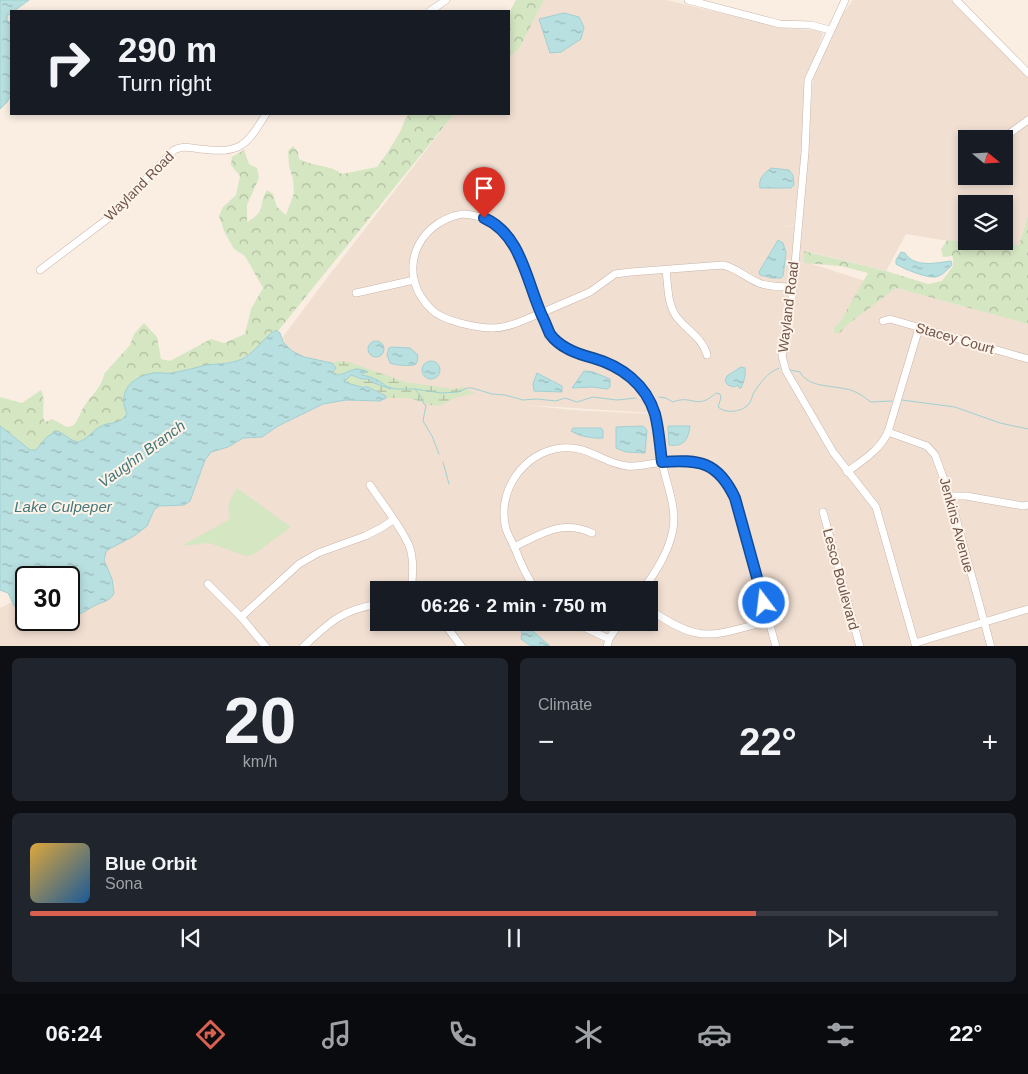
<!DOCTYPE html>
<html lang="en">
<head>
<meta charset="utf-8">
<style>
  :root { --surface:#171b24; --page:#20242c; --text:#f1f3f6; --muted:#9ea1a6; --line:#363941; --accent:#da6151 }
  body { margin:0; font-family:Arial,sans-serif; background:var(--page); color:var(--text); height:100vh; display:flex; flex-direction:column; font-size:19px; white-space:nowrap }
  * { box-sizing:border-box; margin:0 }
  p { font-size:16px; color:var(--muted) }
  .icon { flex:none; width:28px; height:28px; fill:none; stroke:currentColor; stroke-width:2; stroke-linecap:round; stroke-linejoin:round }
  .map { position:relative; height:646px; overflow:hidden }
  .drawer { display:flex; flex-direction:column; gap:12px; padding:12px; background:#0d0f14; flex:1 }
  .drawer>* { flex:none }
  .top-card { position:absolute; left:10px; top:10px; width:500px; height:105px; border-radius:0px; box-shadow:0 2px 8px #0003; background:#171b24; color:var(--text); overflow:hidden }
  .needle { width:32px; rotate:108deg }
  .buttons { position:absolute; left:958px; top:130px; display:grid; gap:10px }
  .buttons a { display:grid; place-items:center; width:55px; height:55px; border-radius:0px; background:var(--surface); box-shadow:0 2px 8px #0003; font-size:25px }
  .speed { position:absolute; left:15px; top:566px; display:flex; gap:10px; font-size:25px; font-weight:700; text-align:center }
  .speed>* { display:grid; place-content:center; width:65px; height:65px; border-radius:50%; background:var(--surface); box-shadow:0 2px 8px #0003; line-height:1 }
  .speed .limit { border:2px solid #111; border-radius:8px; background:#fff; color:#111 }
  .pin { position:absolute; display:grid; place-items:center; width:42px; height:42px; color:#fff; margin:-51px -21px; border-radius:50% 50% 50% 0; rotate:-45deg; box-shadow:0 0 5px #0007 }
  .pin .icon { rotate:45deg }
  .me { position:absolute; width:55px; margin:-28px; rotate:345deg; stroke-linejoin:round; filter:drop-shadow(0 0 4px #0008) }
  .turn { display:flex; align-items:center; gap:18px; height:105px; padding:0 25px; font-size:22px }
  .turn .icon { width:65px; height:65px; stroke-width:2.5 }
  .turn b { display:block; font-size:35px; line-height:42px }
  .big { font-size:38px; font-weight:800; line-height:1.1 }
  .drawer .widget { flex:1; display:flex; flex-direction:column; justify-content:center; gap:8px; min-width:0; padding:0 18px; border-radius:8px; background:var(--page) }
  .drawer .dial { align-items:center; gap:0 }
  .dial b { font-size:65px; line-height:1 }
  .song { display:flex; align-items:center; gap:15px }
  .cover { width:60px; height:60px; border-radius:8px; background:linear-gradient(135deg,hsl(40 70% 55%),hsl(210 70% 35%)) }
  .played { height:5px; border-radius:2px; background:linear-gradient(90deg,var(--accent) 75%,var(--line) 75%) }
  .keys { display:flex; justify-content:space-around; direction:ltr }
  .heat { display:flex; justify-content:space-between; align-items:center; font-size:28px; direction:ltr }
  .drawer .tiles { flex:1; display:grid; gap:12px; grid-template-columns:1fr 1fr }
  .widget:last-child { grid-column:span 2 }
  .trip { position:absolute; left:370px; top:581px; width:288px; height:50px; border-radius:0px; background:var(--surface); box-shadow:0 2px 8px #0003; font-weight:800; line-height:50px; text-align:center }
  .dock { display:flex; height:80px; justify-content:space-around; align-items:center; background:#090b0e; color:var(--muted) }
  .dock .icon { width:35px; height:35px }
  .dock .active { color:var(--accent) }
  .dock b { font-size:22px; color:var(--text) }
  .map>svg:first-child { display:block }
  .residential { fill:#f1dfd2; fill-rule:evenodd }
  .forest { fill:url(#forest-crowns) }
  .wetland { fill:url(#wetland-marsh) }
  .park { fill:#d5e6c3 }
  .water { fill:url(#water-ripples); stroke:#a0d0d2 }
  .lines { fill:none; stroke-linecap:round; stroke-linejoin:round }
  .stream { stroke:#a0d0d2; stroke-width:1 }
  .minor-casing { stroke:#c9b5aa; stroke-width:8 }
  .minor { stroke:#fff; stroke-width:7 }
  .route-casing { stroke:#114b97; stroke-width:12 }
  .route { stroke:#1a73e8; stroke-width:9 }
  .labels { text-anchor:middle; stroke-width:4; stroke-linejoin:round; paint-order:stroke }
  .street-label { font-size:14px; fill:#6f544b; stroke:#fdf3e8 }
  .water-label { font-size:15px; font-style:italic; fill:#44777b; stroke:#fdf3e8 }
</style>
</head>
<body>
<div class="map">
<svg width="1028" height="647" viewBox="0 0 1028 647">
  <defs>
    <pattern id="forest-crowns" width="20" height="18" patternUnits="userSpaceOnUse" patternTransform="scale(1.25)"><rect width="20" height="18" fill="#d5e6c3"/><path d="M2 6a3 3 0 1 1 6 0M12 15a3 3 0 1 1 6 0" fill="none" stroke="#b1bda0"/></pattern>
    <pattern id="wetland-marsh" width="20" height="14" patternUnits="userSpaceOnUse" patternTransform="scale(1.25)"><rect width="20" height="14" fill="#d5e6c3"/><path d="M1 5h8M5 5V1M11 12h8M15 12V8" fill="none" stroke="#b1bda0"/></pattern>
    <pattern id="water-ripples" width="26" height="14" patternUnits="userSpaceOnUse" patternTransform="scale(1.25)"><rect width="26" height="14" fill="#b9e0e1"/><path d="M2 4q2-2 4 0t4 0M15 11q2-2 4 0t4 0" fill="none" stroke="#9bb8b8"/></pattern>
  </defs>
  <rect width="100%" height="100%" fill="#faeee3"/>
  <!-- residential -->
  <path class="residential" d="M544,0H666L789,29L817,30L823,33L817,52L805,76L803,142L794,225L781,227L800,225L813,79L841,16L853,0H951L1028,77V215L1019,245L971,241H1004V204H966V241L942,240L906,234L886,271L806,251V262L893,290L896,288L1028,324V646L0,647V608L26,595V620H69V578L270,354L327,278L454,114H509V58L519,49ZM966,139H1004V176H966ZM525,405L652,413V414L574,410ZM379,590H649V622H379Z"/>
  <!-- forest -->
  <g class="forest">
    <path d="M516,0H544L519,49L509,58V13Z"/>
    <path d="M409,114H454L278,331H273L254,351L238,361L205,366L170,374L127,412V416L119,423L79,442L70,441L37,451H28L0,427V397L22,403L41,390C47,402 40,412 45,422L52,419L67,427L73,426C78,420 80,414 83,408C90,396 102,388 104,374L130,345L134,334L144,323L157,337L161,359L170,361L211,339L224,343L245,334L251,309L263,288L245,256L234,249L224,231L219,216L223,207L236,195L240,176L231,165L232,157L244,150L249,164L257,168L259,178L247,205V222C268,210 257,206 267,190L273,194L277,207L286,215L294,193L293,179L289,166L288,151L293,146L298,152L299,159C313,167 329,164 342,174L377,167C386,155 393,144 400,132C403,126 404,119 409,114Z"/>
    <path d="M1028,215V324L896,288L848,324L840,333H834V328L840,322L868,273L841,266L804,263V251L886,271L928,284L942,281L953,266V258L952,256L943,257L941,249L947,240L1019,245Z"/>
  </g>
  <!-- wetland -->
  <path class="wetland" d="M339,361L349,362L405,382L454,389L462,387L475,393L455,398L440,406L431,405L409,398H386V395L365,386L361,387L345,383V380L350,375L362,379H369L374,383L389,388C380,381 373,377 362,375L363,373L367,372C355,365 347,375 335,375L332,363Z"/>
  <!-- park -->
  <path class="park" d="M237,488L291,527L253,555L246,556L209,543L181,546L230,519C226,507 230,498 237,488Z"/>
  <!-- water -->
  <g class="water">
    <path d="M0,0H29L7,16V20L11,24V95L7,102L0,109Z"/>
    <path d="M564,13L579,17L584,27L581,39L561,52L550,53L539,19Z"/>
    <path d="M771,168L789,170L793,175L794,185L791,188H760C758,178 764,174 771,168Z"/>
    <path d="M778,240L783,243L786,253L783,276L781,278H772L760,275L759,272Z"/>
    <path d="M901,252L905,253C914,268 936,263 951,261L952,265C947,270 942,276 935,277C926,278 904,269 896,264V260Z"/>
    <path d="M276,330L280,333L283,342L292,351L304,357L332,363L336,368L333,372L335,375C349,375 352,364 368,372L363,373L362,375C377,378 378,381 391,389L374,383L369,379H362L351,375L344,382L361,387H368L386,396V398L380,401L346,400L323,404L278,426L262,437L243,438L228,447L211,452L205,460L190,501L184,505L159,506L154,510L147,526L134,536L109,549L106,552L104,560L112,579L114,593C109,603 102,601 94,606C85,611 80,615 69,617V578H26V614C13,611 14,602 8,593L0,590V426L30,450H36L47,437L56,431C65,433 69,441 79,442C87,439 92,432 98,428C110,420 117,427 127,414C117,392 131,377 153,373C159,372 166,374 172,373C183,371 195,368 206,365C216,364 227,364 237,361C254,356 262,338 276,330Z"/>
    <circle cx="376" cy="349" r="8"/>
    <path d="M391,347L410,348L418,355C417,358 418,361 416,364C413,367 394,365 390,363L387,355L389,348Z"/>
    <circle cx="431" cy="370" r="9"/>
    <path d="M741,367L745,368C746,375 744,381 741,388H739L738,385L734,387L728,385L725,381L727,376Z"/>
    <path d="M584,371L593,372L610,379V387L607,389L592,387L572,388Z"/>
    <path d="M537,373L562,386V392L534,391L533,384Z"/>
    <path d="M643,426L647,430L645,453L626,452L616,448V427Z"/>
    <path d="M668,426H690C688,440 684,447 669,445Z"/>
    <path d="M573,428H601L603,430V438C593,439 579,436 571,431Z"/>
    <path d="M529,628L550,646H531L521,639L522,630Z"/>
  </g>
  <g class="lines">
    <!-- stream -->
    <g class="stream">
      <path d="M790,370L800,372C809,388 831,385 846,389C855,390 864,397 871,402L892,401"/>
      <path d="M388,387L395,389H415L441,393L458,392L467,388H472L492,394L505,395L523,400L537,399L556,401L565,398L577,402L593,397L617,400L636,398"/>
      <path d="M415,389L420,395L424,404L426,405L423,421L432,436L439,454"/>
      <path d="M659,397L666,398L673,402C693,394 696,411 716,393L720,394L721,398L718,407C726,414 741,412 748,405C751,402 752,397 753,394C760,383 767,373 779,368"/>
      <path d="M902,400L955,407L1000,423L1028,429"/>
      <path d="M443,462L449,484"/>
    </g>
    <defs>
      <g id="minor">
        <path d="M688,0L780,24L811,25L830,30"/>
        <path d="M845,0L808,80L805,152L792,298L782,356L786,371L833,452L876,507L916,647"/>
        <path d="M956,0L1028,73"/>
        <path d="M430,11L446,0"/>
        <path d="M1002,139L1028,120"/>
        <path d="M1004,160L1007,163"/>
        <path d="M462,214C485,215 500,225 513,243L541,313C526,319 509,328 493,328C477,328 443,321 432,310C395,275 415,223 462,214Z"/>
        <path d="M40,270L110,217L174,150C183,145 190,148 200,149C241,154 246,146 266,114"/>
        <path d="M666,270C668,284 667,303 676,316C686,330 703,338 707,355"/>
        <path d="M356,293L414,280"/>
        <path d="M883,321L890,319L1028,359"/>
        <path d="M888,432L927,446L935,455L950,496L991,647"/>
        <path d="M847,472C863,460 880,450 888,432L919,328"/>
        <path d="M370,485C381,502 403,529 410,548C414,561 413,576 411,590"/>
        <path d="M950,496H966L1023,506L1028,505"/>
        <path d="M823,512L860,647"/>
        <path d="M514,547C541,534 562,519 592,533"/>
        <path d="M208,584L241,617L266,647"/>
        <path d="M536,590C526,576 520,562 514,546C511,540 508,535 506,529C496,491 524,452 561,448C589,445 602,463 627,466C637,467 647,464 657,463C696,458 717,460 735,498L776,647"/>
        <path d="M643,590C656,571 669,552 673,529C677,507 666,483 662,462C659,446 659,429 655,413C650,399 641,385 630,376C607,356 569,360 551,334C546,328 544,320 541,313L590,292L615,274L631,272L723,265C737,268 746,278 759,283C769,287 781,287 792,287"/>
        <path d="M649,609C701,645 711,636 769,621"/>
        <path d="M241,617L299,564L318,553L365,536L381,528L393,520"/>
        <path d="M443,622L462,647"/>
        <path d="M573,622L609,639"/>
        <path d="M915,643L1028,609"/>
        <path d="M303,647C330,622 341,610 379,604"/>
        <path d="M607,647L609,639L620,622"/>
      </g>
    </defs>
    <!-- minor casing -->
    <use href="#minor" class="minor-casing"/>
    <!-- minor -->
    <use href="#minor" class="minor"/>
  </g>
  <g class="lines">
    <defs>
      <path id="route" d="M484,218C523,235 527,286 544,320C546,324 548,330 550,334C560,348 577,354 593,358C621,366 646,384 655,414C659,429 660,447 662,462C700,459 718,462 735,498L764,603"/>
    </defs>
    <!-- route casing -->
    <use href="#route" class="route-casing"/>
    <!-- route -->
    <use href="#route" class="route"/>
  </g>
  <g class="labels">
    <!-- street labels -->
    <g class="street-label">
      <text transform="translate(139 186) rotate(-45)" y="5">Wayland Road</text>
      <text transform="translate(788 307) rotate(-83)" y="5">Wayland Road</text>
      <text transform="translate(955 338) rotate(16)" y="5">Stacey Court</text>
      <text transform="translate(957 525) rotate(75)" y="5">Jenkins Avenue</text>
      <text transform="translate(841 579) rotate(75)" y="5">Lesco Boulevard</text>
    </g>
    <!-- water labels -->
    <g class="water-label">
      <text transform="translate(142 454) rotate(-36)" y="5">Vaughn Branch</text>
      <text x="63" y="512">Lake Culpeper</text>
    </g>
  </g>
</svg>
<div class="buttons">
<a><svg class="needle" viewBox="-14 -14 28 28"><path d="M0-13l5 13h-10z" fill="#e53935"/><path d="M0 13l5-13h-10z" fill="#9ea1a6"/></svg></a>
<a><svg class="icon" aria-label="layers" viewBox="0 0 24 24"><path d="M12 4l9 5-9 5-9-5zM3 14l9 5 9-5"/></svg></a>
</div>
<div class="speed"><div class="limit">30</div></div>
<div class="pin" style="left:484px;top:218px;background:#d93025"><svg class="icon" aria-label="arrive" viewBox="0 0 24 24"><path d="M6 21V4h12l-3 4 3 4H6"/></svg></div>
<svg class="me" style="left:764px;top:603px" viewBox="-20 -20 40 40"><circle r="17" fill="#1a73e8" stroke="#fff" stroke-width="3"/><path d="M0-11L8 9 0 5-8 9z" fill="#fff"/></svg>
<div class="trip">06:26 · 2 min · 750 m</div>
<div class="top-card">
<div class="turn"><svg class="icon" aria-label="right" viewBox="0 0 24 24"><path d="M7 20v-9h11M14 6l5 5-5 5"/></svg><div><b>290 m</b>Turn right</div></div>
</div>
</div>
<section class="drawer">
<div class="tiles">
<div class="widget dial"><b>20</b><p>km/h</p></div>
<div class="widget"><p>Climate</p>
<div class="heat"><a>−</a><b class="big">22°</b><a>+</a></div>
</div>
<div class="widget">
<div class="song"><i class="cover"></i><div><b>Blue Orbit</b><p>Sona</p></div></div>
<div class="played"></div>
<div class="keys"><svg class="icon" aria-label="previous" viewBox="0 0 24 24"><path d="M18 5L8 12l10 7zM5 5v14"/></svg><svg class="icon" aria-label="pause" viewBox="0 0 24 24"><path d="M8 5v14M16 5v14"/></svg><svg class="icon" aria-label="next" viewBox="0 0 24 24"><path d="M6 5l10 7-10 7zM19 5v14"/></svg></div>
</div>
</div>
</section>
<nav class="dock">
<b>06:24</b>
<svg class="icon active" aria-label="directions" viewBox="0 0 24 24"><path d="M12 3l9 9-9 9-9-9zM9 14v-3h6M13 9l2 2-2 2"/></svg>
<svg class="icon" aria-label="music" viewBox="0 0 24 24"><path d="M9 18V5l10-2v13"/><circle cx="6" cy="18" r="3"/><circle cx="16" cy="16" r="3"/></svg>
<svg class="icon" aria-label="phone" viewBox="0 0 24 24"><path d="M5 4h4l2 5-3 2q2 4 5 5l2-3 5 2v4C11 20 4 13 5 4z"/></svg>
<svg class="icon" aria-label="climate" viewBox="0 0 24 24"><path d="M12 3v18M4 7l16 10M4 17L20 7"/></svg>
<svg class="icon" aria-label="car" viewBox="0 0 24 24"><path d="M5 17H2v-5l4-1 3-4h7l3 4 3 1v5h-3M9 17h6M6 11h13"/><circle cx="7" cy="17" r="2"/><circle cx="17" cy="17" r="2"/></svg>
<svg class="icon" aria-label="filters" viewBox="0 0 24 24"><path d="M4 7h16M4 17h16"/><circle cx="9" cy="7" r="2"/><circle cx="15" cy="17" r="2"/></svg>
<b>22°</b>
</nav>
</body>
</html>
